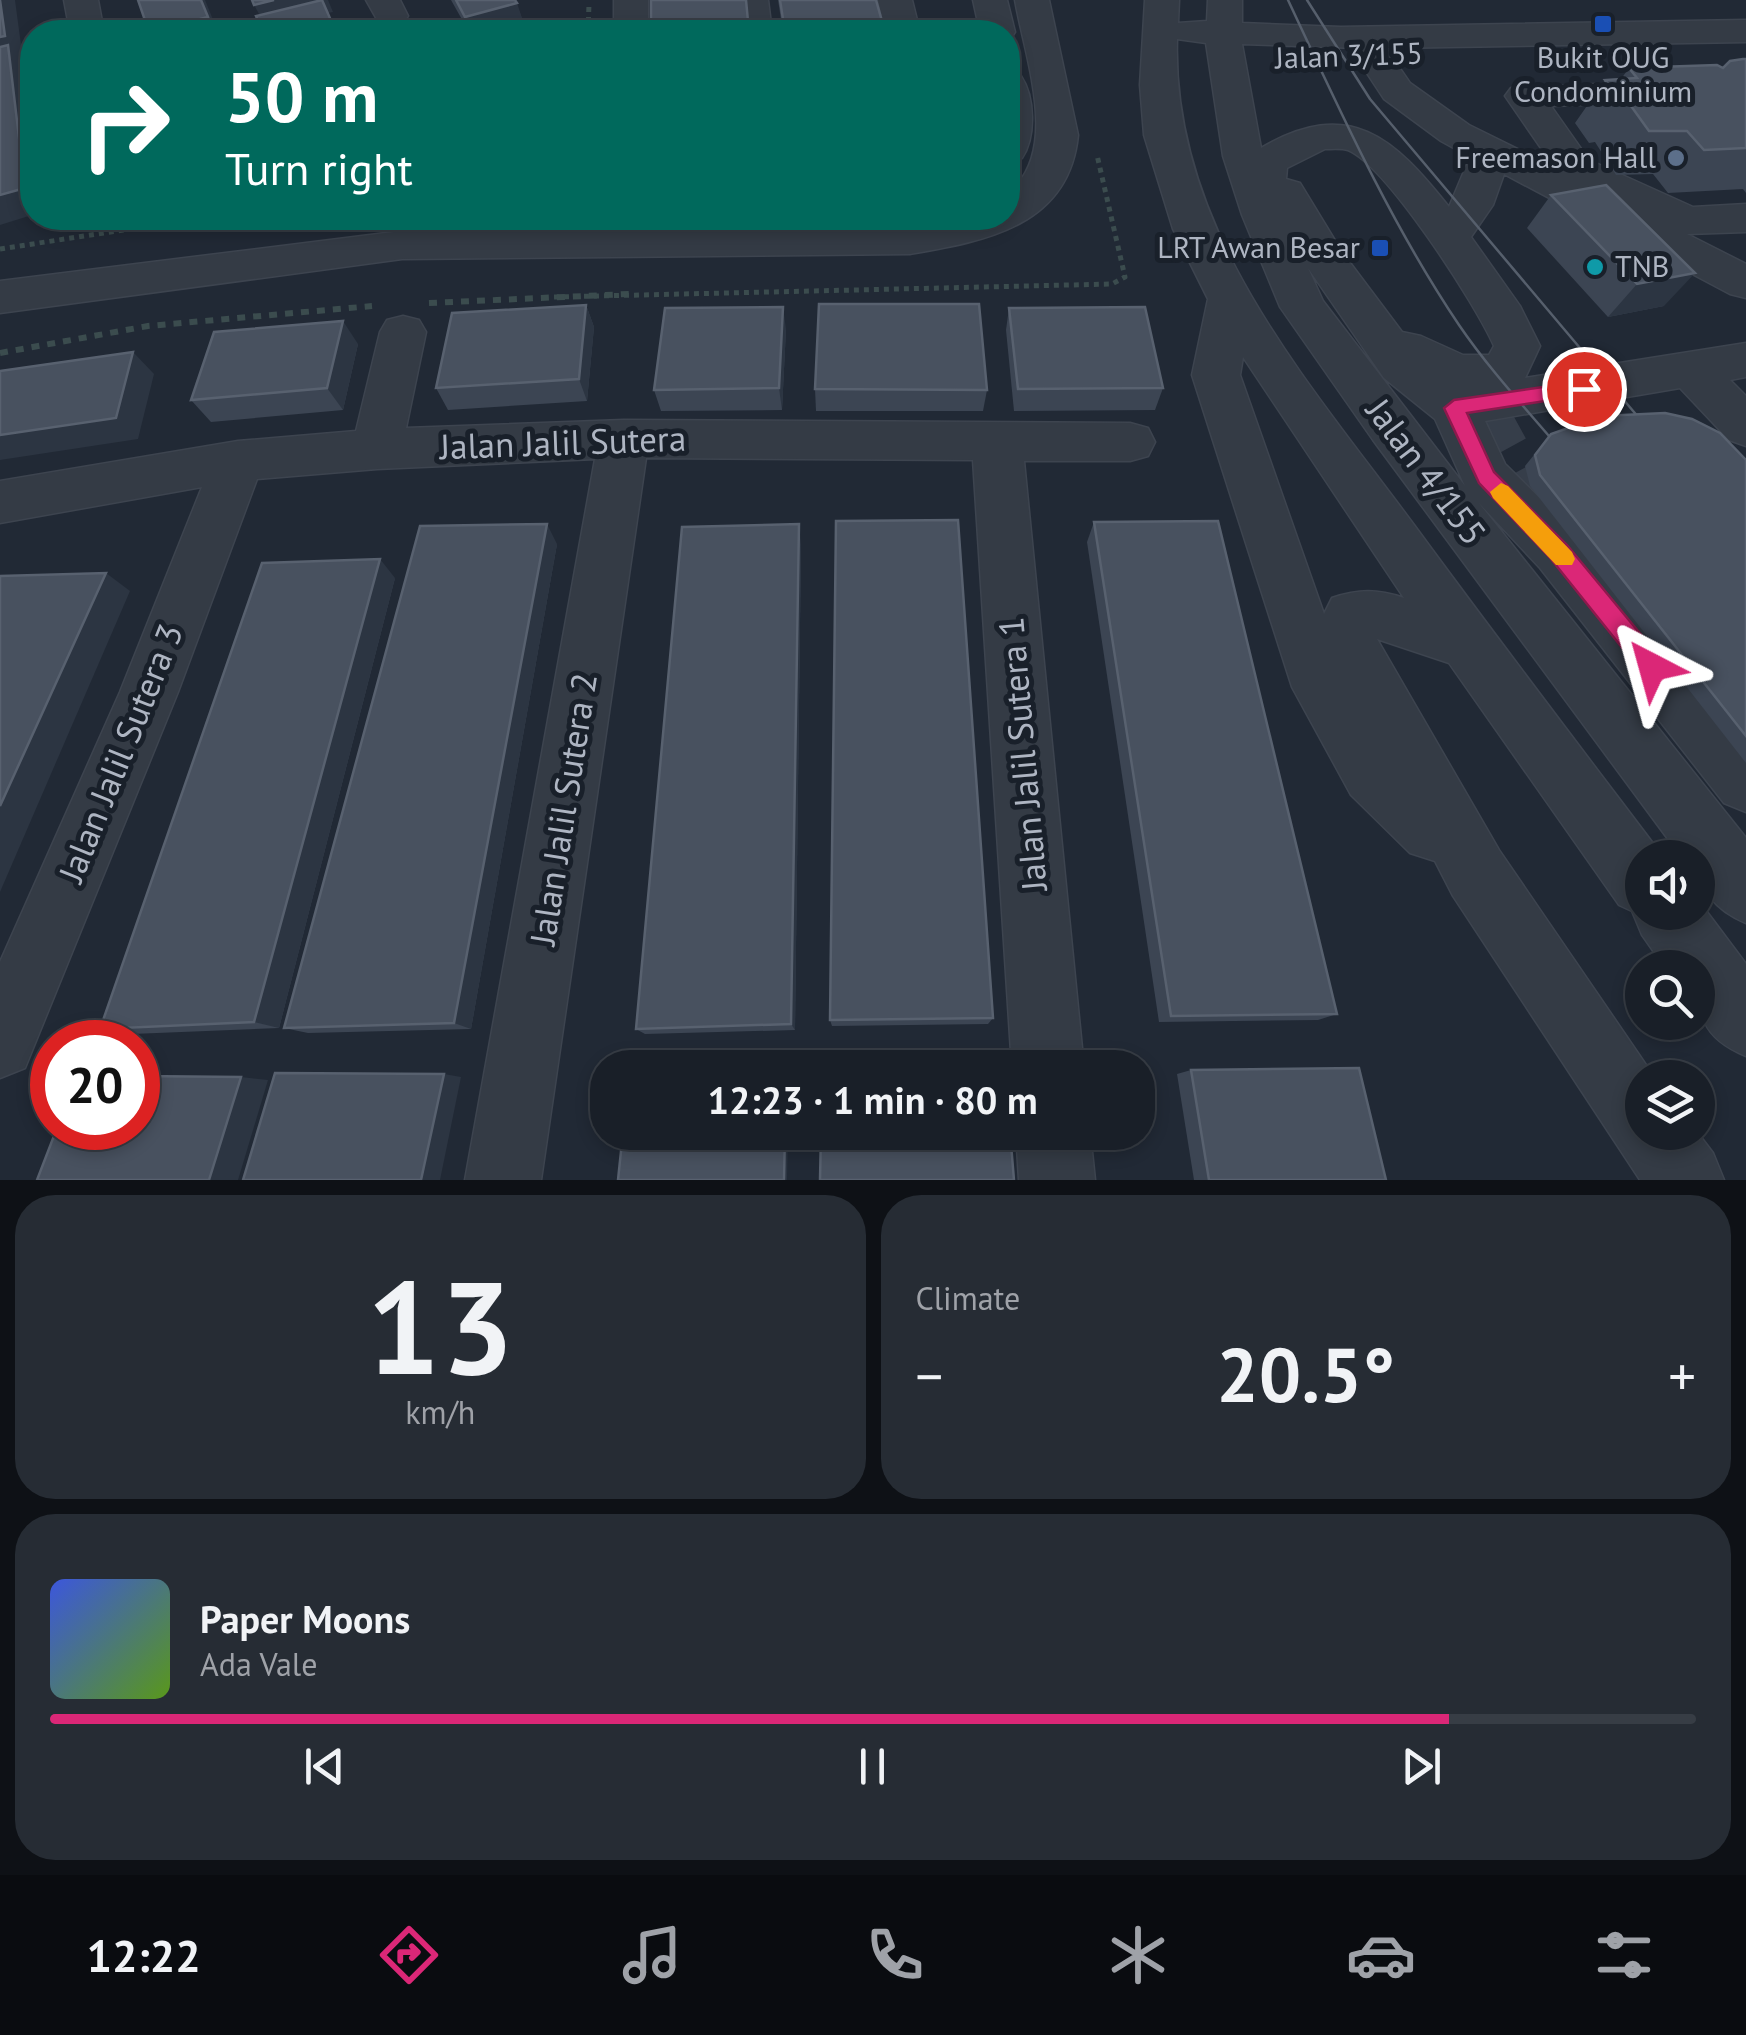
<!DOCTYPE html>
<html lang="en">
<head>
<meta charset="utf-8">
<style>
  :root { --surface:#191f28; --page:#262c34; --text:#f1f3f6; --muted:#9fa2a8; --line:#373d45; --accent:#db2777 }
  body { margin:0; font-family:"PT Sans",sans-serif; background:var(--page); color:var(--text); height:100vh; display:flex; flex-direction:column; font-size:38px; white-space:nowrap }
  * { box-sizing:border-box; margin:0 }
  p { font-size:32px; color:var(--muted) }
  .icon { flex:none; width:55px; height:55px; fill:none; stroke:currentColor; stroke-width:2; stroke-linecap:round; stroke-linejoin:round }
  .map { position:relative; height:1180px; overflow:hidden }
  .details { display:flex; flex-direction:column; gap:15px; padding:15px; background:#0e1116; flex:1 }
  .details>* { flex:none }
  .top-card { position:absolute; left:20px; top:20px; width:1000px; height:210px; border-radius:40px; box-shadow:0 5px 15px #0003,0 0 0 2px var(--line); background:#00695c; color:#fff; overflow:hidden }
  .buttons { position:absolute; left:1625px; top:840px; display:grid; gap:20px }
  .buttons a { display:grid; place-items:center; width:90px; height:90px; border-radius:50%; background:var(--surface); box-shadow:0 5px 15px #0003,0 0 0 2px var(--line); font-size:50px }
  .speed { position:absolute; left:30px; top:1020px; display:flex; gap:20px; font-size:50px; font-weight:700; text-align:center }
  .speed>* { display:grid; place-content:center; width:130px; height:130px; border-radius:50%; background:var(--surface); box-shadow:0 5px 15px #0003,0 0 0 2px var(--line); line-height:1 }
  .speed .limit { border:15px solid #d22; background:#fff; color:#111 }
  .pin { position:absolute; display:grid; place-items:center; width:85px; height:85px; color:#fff; margin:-42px; border:5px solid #fff; border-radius:50%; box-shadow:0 2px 10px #0007 }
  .me { position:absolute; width:110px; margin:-55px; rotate:321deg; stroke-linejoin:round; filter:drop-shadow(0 0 8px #0008) }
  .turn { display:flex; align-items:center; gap:35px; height:210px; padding:0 40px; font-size:45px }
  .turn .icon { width:130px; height:130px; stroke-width:2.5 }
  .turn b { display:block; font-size:70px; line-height:85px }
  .big { font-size:75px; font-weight:700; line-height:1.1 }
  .details .widget { flex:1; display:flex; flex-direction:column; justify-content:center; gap:15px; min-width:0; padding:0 35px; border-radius:40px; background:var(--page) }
  .details .dial { align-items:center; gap:0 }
  .dial b { font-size:130px; line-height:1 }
  .song { display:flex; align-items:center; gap:30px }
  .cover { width:120px; height:120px; border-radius:15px; background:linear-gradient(135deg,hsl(230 70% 55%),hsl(90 70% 35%)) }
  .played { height:10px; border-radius:5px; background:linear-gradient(90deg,var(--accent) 85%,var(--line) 85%) }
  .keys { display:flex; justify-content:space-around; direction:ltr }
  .heat { display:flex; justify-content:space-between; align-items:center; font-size:55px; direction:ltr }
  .details .tiles { flex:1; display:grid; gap:15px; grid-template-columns:1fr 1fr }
  .widget:last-child { grid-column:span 2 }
  .trip { position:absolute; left:590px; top:1050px; width:565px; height:100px; border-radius:40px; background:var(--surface); box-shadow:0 5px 15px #0003,0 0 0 2px var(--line); font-weight:700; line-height:100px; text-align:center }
  .tabs { display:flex; height:160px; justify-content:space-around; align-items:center; background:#0a0c10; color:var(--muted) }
  .tabs .icon { width:70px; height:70px }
  .tabs .on { color:var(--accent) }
  .tabs b { font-size:45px; color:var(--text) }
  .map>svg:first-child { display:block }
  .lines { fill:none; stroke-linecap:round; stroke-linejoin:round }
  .minor-tunnel { stroke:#363e4a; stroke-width:51; stroke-dasharray:51 25; stroke-linecap:butt }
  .minor-casing { stroke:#3d444f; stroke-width:3 }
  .path-far1 { stroke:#3b4c4e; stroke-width:5; stroke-dasharray:5 5; stroke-linecap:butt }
  .path { stroke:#3b4c4e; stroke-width:6; stroke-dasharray:8 8; stroke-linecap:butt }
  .minor { fill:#343b45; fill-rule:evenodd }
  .tram { stroke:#565f6c; stroke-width:2.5 }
  .wall { fill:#3c4553 }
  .shaded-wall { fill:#2c3542 }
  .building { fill:#48515f; stroke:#58616f; stroke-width:2.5 }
  .route { fill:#db2777; stroke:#8e194d; stroke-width:2.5 }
  .slow { fill:#f59e0b }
  .transit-dot { fill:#1a4fb4; stroke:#19202a; stroke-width:4 }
  .service-dot { fill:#5c6f8a; stroke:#19202a; stroke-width:4 }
  .culture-dot { fill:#0f9aa8; stroke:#19202a; stroke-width:4 }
  .labels { text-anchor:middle; stroke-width:10; stroke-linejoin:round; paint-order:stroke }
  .far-street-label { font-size:30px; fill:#aeb5c2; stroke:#19202a }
  .far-poi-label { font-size:30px; fill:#aeb5c2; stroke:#19202a; text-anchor:end }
  .street-label { font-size:35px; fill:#aeb5c2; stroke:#19202a }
</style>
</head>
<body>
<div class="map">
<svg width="1746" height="1180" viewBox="0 0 1746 1180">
  <rect width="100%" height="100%" fill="#212935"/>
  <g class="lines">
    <!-- minor-tunnel -->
    <path class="minor-tunnel" d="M1479,406L1552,539"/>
    <defs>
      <g id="minor">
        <path d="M64,0H98L104,32H70Z"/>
        <path d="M366,0H400L408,16L403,23L391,26L379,23Z"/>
        <rect x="614" y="0" width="34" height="32"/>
        <path d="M734,0H768L772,32H738Z"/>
        <path d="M878,0H912L920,32H886Z"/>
        <path d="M973,0H1007L1015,32L1010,40L1008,32H980Z"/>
        <path d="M1015,0H1049L1078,135C1069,227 984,241 910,254L402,259L0,313V281L402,231L910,226L960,218H1008V193C1061,152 1025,58 1015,0Z"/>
        <path d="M1145,0H1179L1178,23L1207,21L1208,0H1242V23L1341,27L1746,20V42L1386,48L1410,83L1469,125L1554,167L1505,96L1511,88L1746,77V99L1551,106L1589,160L1693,207L1746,204V232L1687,234L1746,264V298L1730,294L1504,174L1493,205L1471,237L1520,306L1540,346L1525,378L1746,343V377L1730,380L1746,396V446L1729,440L1680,388L1485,421L1505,464L1578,536L1746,735V812L1724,803L1540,568L1478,502L1746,838V923C1717,911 1698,890 1698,858H1682L1373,440L1280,307L1242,215L1223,156L1206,43L1177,39C1171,230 1307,380 1414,525C1496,637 1580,747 1664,858H1642V912H1698V900L1746,964V1056C1700,1037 1698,1014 1698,968H1665L1642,935L1632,911L1619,905L1449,663L1377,639L1499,850L1655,1078H1642V1132H1697L1713,1153L1724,1180H1640L1453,896L1435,861L1410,853L1351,795L1292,687L1192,375L1208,299L1173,229L1144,135L1140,85ZM1242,44L1359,48L1355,55L1384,99L1441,141L1470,157L1449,207C1394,138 1350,96 1261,148ZM1325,149C1332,149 1341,148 1348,150C1387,166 1476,305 1494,346L1489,355H1463L1421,336L1402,332L1342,252L1300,183L1286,179L1287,168ZM1308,268L1384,378L1435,419L1465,486L1323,301ZM1243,357L1404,598C1378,589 1358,589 1332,598L1324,614L1240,375Z"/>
        <path d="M1008,73L1021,76C1035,97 1036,137 1022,158L1008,161Z"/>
        <path d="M403,316L419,320L426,332L406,428L624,420L1130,423L1148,428L1155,442L1148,456L1130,461H1024L1084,1068H1012L973,460L646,458L541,1180H465L595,459L377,469L257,479L178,692L25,1068L0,1078V962L120,692L202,487L0,523V481L238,441L356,431L380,332L387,320Z"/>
        <path d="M1016,1132H1090L1095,1180H1019Z"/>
      </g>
    </defs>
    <!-- minor casing -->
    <use href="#minor" class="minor-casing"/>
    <!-- path-far1 -->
    <g class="path-far1">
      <path d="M588,32L589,4"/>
      <path d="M0,249L201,218"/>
      <path d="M554,297L1112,284L1125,277L1097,155"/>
    </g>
    <!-- path -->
    <g class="path">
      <path d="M429,303L629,294"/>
      <path d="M0,353L148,326L372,306"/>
    </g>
    <!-- minor -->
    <use href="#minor" class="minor"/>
    <!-- tram -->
    <g class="tram">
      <path d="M1288,0C1340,111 1391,224 1459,325C1491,372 1530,413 1566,456"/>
      <path d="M1307,0L1370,99L1655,437"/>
    </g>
  </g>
  <!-- wall -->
  <g class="wall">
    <path d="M451,0H515L525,27L504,32H469Z"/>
    <path d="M778,0H876L885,32H783Z"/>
    <path d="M1746,59V193L1743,189L1668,193L1653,174L1616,175L1595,142L1589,143L1575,123L1605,80L1621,79L1629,68H1723Z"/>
    <path d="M1551,195L1664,306L1608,317L1527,228Z"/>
    <path d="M586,305L594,327L587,401L448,410L436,388Z"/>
    <path d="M1009,308L1163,388L1155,410L1014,411L1006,330Z"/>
    <path d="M786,329L782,410L661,411L654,390Z"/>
    <path d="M358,344L343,410L211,422L191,400Z"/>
    <path d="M815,389L987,390L983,411H816Z"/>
    <path d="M1551,434L1746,460V763L1530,486L1525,466Z"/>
    <path d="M1094,522L1337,1014L1318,1020L1159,1022L1087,542Z"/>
    <path d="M557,544L471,1029L308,1033L284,1028Z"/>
    <path d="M801,544L795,1030L645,1034L636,1029Z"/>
    <path d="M395,578L279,1028L132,1034L100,1029Z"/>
    <path d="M993,1018L988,1024L832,1026L830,1020Z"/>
    <path d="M1191,1070L1386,1180H1194L1177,1074Z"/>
  </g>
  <!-- shaded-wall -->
  <g class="shaded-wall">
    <path d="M0,0H15L23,60H20L26,69L32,115V215L0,225Z"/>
    <path d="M201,0H205L218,32H150Z"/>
    <path d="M274,0H328L333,12L328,13L337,32L267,28L254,5Z"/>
    <path d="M517,3L525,27L504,32H471L465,17Z"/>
    <path d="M1695,273L1664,306L1608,317L1637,284Z"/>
    <path d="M586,305L594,327L587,401L579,379Z"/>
    <path d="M783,307L786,329L782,410L779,388Z"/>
    <path d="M343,321L358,344L343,410L327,388Z"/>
    <path d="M133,352L154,374L138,439L0,460V435Z"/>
    <path d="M547,524L557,544L471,1029L454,1023Z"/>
    <path d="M799,524L801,544L795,1030L791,1024Z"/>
    <path d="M380,559L395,578L279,1028L254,1022Z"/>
    <path d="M106,573L130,591L0,892V806Z"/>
    <path d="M444,1074L461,1077L440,1180H421Z"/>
    <path d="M241,1077L268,1080L238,1180H209Z"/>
    <path d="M785,1132H788L787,1180H784Z"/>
  </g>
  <!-- building -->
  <g class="building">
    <path d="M0,0L5,36L0,37Z"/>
    <path d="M138,0H201L208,17L149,32Z"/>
    <path d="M252,0H274L254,5Z"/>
    <path d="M322,0L336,32H263L256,16Z"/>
    <path d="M456,0H515L517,3L465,17Z"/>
    <path d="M651,0H746L749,32H651Z"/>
    <path d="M780,0H876L885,32H785Z"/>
    <path d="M8,45L25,188L0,195V47Z"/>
    <path d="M1743,59H1746V148L1704,150L1687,131H1649L1626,99H1620L1605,80L1637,78L1629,68L1717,65L1723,68L1730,61Z"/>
    <path d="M1606,185L1695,273L1637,284L1551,195Z"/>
    <path d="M819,304H979L987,390L815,389Z"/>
    <path d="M586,305L579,379L436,388L452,313Z"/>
    <path d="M783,307L779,388L654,390L665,308Z"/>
    <path d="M1145,307L1163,388L1018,389L1009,308Z"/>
    <path d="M343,321L327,388L191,400L214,332Z"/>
    <path d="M133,352L116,418L0,435V371Z"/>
    <path d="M1665,413L1692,419L1720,433L1746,460V736L1540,475L1535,455L1551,434L1602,416Z"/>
    <path d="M958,520L993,1018L830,1020L836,521Z"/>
    <path d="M1218,521L1337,1014L1171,1016L1094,522Z"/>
    <path d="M547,524L454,1023L284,1028L420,526Z"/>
    <path d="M799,524L791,1024L636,1029L682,527Z"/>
    <path d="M380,559L254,1022L100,1029L262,563Z"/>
    <path d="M106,573L0,806V576Z"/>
    <path d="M1005,1063L1006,1068H822V1066Z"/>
    <path d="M1359,1068L1386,1180H1209L1191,1070Z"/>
    <path d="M275,1073L444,1074L421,1180H243Z"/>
    <path d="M138,1076L241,1077L209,1180H37L57,1128H138Z"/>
    <path d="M623,1132H785L784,1180H618Z"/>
    <path d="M821,1132H1010L1014,1180H820Z"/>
  </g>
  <!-- route -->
  <path class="route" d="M1584,381L1591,384V394L1467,413L1494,472L1567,545L1661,659L1664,667L1661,675L1652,678L1644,675L1551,559L1479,483L1444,408L1454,400Z"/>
  <!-- slow -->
  <path class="slow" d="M1501,483L1508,486L1572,552L1575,559L1572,565H1556L1493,498L1490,492Z"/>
  <!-- markers -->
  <g class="transit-dot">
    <rect x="1593" y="14" width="20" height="20" rx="5"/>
    <rect x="1370" y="238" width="20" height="20" rx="5"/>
  </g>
  <circle class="service-dot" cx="1676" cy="158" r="10"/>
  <circle class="culture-dot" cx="1595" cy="267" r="10"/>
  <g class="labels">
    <!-- far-street labels -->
    <g class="far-street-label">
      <text transform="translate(1349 56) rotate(-2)" y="10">Jalan 3/155</text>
    </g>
    <!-- far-poi labels -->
    <g class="far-poi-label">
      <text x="1603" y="68" text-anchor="middle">Bukit OUG<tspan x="1603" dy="34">Condominium</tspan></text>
      <text x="1656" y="168">Freemason Hall</text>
      <text x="1360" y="258">LRT Awan Besar</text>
      <text x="1615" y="277" text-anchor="start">TNB</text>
    </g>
    <!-- street labels -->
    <g class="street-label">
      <text transform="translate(563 443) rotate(-2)" y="12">Jalan Jalil Sutera</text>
      <text transform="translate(1426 472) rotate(53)" y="12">Jalan 4/155</text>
      <text transform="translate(121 753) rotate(-68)" y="12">Jalan Jalil Sutera 3</text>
      <text transform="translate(1023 754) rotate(-95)" y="12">Jalan Jalil Sutera 1</text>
      <text transform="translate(564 809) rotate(-81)" y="12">Jalan Jalil Sutera 2</text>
    </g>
  </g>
</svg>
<div class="buttons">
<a><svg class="icon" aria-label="sound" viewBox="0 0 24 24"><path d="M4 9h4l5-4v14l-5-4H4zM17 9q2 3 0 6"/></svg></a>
<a><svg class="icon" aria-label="search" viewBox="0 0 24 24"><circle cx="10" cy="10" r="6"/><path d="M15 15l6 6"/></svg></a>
<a><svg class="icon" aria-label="layers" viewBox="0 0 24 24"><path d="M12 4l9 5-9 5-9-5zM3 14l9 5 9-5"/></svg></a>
</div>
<div class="speed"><div class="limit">20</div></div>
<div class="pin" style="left:1584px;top:389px;background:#d93025"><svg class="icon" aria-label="arrive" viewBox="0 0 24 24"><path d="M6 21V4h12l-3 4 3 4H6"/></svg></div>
<svg class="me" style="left:1652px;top:667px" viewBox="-20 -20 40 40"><path d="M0-17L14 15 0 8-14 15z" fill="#db2777" stroke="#fff" stroke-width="4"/></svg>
<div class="trip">12:23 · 1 min · 80 m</div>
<div class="top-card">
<div class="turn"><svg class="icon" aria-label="right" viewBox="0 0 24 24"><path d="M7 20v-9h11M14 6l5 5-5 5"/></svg><div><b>50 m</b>Turn right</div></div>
</div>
</div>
<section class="details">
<div class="tiles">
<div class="widget dial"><b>13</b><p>km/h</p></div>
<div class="widget"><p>Climate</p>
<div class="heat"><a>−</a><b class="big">20.5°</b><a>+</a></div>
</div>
<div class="widget">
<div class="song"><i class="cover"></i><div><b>Paper Moons</b><p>Ada Vale</p></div></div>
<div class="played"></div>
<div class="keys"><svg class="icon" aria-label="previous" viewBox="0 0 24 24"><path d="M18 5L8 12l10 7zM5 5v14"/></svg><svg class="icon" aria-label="pause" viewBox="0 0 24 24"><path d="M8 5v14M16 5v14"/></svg><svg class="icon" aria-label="next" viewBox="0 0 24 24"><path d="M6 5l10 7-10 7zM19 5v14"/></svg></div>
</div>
</div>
</section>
<nav class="tabs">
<b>12:22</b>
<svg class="icon on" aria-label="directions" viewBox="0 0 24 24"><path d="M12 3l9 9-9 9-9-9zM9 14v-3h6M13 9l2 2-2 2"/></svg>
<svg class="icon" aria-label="music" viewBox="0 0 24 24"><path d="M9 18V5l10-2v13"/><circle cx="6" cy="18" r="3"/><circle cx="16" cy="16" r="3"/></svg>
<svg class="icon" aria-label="phone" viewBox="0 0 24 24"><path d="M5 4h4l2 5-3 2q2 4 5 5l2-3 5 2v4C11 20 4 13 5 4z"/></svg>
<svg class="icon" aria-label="climate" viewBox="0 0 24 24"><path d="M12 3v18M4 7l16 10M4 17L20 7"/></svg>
<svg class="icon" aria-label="car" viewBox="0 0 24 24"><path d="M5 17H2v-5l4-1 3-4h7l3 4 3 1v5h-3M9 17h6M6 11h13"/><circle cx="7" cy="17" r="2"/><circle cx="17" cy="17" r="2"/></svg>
<svg class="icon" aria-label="filters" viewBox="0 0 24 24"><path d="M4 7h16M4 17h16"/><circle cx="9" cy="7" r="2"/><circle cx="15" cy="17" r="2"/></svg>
</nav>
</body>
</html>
